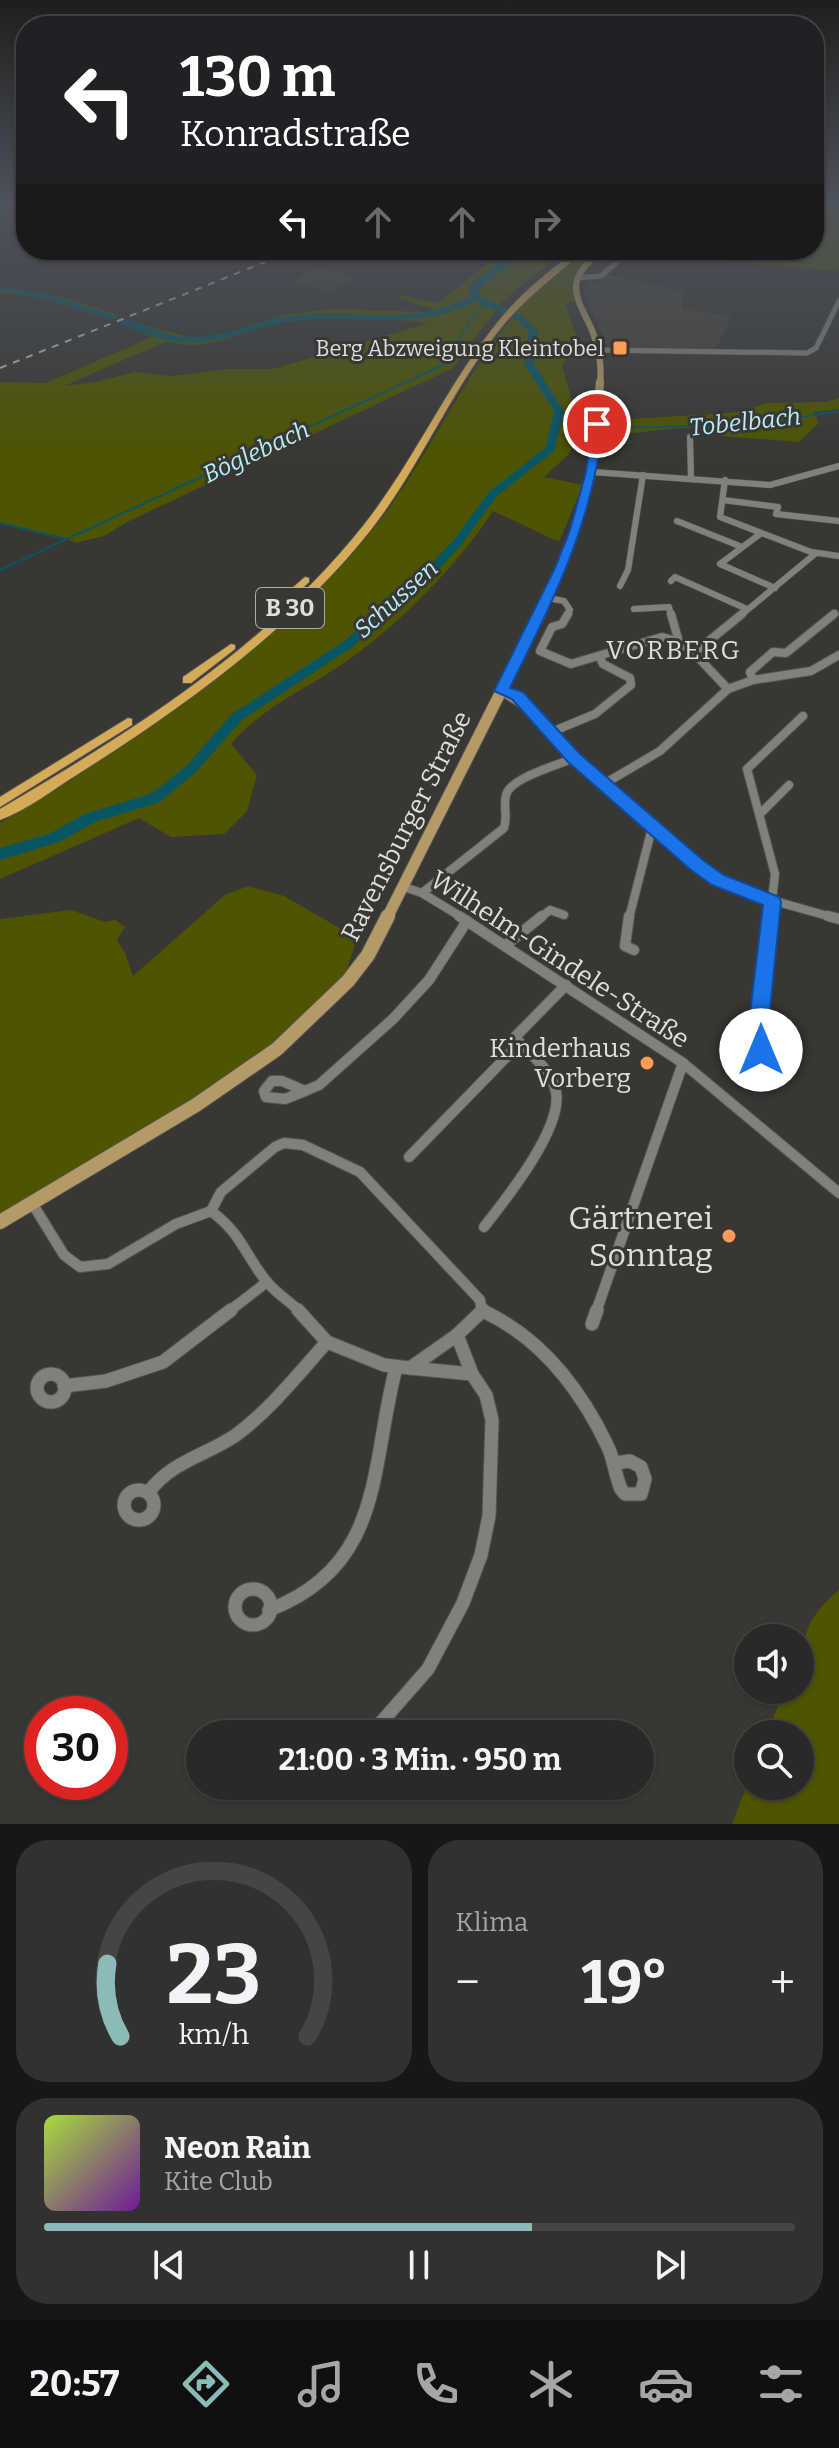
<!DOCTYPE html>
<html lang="de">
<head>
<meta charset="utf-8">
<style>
  :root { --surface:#2a2927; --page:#32312f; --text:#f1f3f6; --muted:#a5a6a7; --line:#464544; --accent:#8bbbb9 }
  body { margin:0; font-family:Bitter,serif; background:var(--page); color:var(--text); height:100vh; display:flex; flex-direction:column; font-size:30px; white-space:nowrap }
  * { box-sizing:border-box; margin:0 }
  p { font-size:26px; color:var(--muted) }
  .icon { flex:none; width:44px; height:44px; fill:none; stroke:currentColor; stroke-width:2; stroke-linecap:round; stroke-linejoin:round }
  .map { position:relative; height:1824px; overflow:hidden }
  .side { display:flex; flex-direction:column; gap:16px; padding:16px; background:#171715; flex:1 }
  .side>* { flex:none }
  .guide { position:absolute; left:16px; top:16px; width:808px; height:244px; border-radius:32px; box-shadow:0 2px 6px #0004,0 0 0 2px var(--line); background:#202124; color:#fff; overflow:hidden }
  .tools { position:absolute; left:734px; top:1624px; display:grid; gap:16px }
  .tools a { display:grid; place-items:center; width:80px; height:80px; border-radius:50%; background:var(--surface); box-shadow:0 2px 6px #0004,0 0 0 2px var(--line); font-size:40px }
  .speed { position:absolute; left:24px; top:1696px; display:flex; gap:16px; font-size:40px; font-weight:700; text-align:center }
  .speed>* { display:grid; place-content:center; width:104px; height:104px; border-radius:50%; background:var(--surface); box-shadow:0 2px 6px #0004,0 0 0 2px var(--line); line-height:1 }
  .speed .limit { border:12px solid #d22; background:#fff; color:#111 }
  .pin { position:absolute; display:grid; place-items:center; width:68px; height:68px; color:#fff; margin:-34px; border:4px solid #fff; border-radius:50%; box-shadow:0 2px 8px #0007 }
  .me { position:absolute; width:88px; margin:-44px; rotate:0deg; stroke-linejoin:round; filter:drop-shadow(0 0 6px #0008) }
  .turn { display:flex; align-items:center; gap:28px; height:168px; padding:0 32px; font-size:36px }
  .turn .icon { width:104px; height:104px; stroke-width:2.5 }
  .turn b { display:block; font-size:56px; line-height:68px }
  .lanes { display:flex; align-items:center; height:76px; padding:0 32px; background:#0003; justify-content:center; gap:40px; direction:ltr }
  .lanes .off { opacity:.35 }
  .big { font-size:60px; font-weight:700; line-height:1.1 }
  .side .card { flex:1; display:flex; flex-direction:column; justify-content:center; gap:12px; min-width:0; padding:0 28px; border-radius:32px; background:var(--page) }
  .side .dial { align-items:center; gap:0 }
  .dial svg { height:208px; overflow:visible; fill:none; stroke:var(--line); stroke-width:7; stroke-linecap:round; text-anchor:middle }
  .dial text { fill:var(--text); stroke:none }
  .song { display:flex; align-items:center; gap:24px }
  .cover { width:96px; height:96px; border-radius:12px; background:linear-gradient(135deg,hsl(80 70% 55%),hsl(280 70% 35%)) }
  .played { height:8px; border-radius:4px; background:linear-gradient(90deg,var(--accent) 65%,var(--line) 65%) }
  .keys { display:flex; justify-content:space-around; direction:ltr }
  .heat { display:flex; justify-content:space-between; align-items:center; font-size:44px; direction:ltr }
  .side .tiles { flex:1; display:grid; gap:16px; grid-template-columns:1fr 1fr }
  .card:last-child { grid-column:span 2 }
  .trip { position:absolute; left:186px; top:1720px; width:468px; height:80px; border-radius:40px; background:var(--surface); box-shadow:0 2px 6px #0004,0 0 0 2px var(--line); font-weight:700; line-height:80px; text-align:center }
  .tabs { display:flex; height:128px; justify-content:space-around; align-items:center; background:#111010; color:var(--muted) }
  .tabs .icon { width:56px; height:56px }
  .tabs .active { color:var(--accent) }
  .tabs b { font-size:36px; color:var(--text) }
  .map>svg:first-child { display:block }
  .built { fill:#454139 }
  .green { fill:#4e5400; fill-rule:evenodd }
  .water { fill:#085663 }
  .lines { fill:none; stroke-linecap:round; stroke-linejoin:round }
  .stream { stroke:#085663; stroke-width:2 }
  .river { fill:#085663; fill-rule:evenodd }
  .minor-far4-casing { stroke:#545452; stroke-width:6 }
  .minor-far3-casing { stroke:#545452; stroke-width:7 }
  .minor-far2-casing { stroke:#545452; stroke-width:10 }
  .minor-far1-casing { stroke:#545452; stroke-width:12 }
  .minor-casing { stroke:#545452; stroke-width:15 }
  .major-far3-casing { stroke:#545452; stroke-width:7 }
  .major-far2-casing { stroke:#545452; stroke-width:9 }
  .major-far1-casing { stroke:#545452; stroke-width:13 }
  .major-casing { stroke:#545452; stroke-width:16 }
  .highway-casing { stroke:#545452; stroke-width:2 }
  .minor-far4 { stroke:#81807d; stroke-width:5 }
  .minor-far3 { stroke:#81807d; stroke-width:6 }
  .minor-far2 { stroke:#81807d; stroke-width:8 }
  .minor-far1 { stroke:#81807d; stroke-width:10 }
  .minor { stroke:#81807d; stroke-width:13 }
  .major-far3 { stroke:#b39a67; stroke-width:6 }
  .major-far2 { stroke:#b39a67; stroke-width:8 }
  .major-far1 { stroke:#b39a67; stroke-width:11 }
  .major { stroke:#b39a67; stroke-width:14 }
  .highway { fill:#d5ab58; fill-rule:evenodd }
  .rail { stroke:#bab9b7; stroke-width:2; stroke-dasharray:7 7; stroke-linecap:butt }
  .route { fill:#1a73e8; stroke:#114b97; stroke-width:2 }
  .poi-dot { fill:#fe9b58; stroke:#383734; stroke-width:3 }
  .labels { text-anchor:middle; stroke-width:6; stroke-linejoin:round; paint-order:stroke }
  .far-poi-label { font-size:22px; fill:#dededc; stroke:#383734; text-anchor:end }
  .far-water-label { font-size:24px; font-style:italic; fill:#b6edf9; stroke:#383734 }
  .shield { fill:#383734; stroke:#acacaa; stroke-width:2 }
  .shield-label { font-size:24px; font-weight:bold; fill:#dededc }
  .far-quarter-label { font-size:26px; letter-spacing:2px; fill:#dededc; stroke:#383734 }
  .street-label { font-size:26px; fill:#dededc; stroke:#383734 }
  .poi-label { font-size:26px; fill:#dededc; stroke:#383734; text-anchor:end }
  .near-poi-label { font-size:32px; fill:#dededc; stroke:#383734; text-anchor:end }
</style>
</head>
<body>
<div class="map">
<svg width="839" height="1824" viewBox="0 0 839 1824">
  <rect width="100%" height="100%" fill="#383734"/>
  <!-- built -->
  <g class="built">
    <path d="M317,267L357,276L330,292L292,283Z"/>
    <path d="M608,275L682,291V309L731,316L715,352L608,348L584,292L589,281L595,284Z"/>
  </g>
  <!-- green -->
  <g class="green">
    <path d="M814,204H839V271L726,262L720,250H814Z"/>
    <path d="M483,250H565L502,302L453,368L127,522L104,536L76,543L59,536L0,524V382L46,383L152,337L120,323L128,321L193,338L225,333L284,315L331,309L431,312L433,309L399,298L401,295L438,303L498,255ZM369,317L429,323L273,369H228L171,376L135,372L95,382L64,386L167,341C211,356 251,324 294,320C319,318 344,319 369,317Z"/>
    <path d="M588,250H602L580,271L578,299L565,304L580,345L562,365L576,415L616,420L740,412L766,403L825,402L839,398V409L814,412L819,423L799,442L697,434L692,428C653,427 617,439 578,438L568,455L544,477L583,485L559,542L493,511C458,565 395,629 341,665C305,689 259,710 231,744L257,775L247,811L224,834L171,837L139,818L0,879V823C135,742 270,654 371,532C427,462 461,378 519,309C538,286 563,268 588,250Z"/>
    <path d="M0,287L62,297L119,315L106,318L44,299L0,292Z"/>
    <path d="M248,886L284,896L357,938L339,994L296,1035L0,1223V919L71,910L105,922L115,920L125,927L117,940L125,953L133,976L225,895Z"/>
    <path d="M839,1590V1824H732L748,1782V1786H800V1734H767L784,1690H800C800,1645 803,1619 839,1590Z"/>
  </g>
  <!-- water -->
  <path class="water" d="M513,250H526L478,291L481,298L498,306L494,310L477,302L469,291L470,286Z"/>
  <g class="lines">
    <!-- stream -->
    <g class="stream">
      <path d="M557,426L589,428"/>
      <path d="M604,428L752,425L839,411"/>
      <path d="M0,523L66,539"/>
      <path d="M0,570L443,365L472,318L486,304"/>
    </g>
    <!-- river -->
    <g class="river">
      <path d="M0,286L55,296L118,317L114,320L50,300L0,290Z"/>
      <path d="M473,295H479L524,317L538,331L534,364L564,411L554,451L497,496L461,545L428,581L351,648L242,720L196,772L173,791L160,802L95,822L59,842L0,860V848L49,834L85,814L150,794L163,785L186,766L232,714L343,642L420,575L453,541L489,492L545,448L554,411L524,364L529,332L518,321L475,301C419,333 357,313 296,321C258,325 222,345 183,342C160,341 139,331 119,323V319C140,319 161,336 184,337C223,339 259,319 298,315C360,309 415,328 473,295Z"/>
    </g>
    <defs>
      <g id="minor-far4">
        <path d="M577,278L601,276L631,250"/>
        <path d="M599,350L807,353L816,348L839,301"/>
      </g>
      <g id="minor-far3">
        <path d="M690,437L691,478"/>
        <path d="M592,472L770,485L839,466"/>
        <path d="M725,480L720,517L811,552L839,556"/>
        <path d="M723,500L778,507L776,514L839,521"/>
        <path d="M677,521L742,547"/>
        <path d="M760,534L720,564L775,588"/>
        <path d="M671,581L675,577L747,609"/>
        <path d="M620,586L628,570L643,475"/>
        <path d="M548,598L564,601L570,610L567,616"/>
        <path d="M634,609L669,607L671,616"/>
        <path d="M740,616L816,553"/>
        <path d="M832,616L835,613"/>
      </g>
      <g id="minor-far2">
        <path d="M568,614L562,624L552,627L540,651L571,664L662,637L679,642L694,653"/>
        <path d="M671,614L679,642"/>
        <path d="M753,680L750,672L773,652L786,653L834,614"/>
        <path d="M728,689L694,653L742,614"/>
        <path d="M501,691L531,710L604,787L699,868L746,893L835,918"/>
        <path d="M549,733L595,714L631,685L630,678L603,664L600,658"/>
        <path d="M604,784L660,751L728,689L753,680L811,671L839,655"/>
        <path d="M760,814L789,785"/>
        <path d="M404,887L422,893L463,918"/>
        <path d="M422,893L504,828C508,816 503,807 506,795C510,778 558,765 574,758"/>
        <path d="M540,918L550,910L564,915"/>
        <path d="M629,918L652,828"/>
        <path d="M770,918L775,874L747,769L803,716"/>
      </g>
      <g id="minor-far1">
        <path d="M459,916L683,1063L839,1193"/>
        <path d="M629,916L625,946L634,950"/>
        <path d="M828,916L839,919"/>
        <path d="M506,945L542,916"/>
        <path d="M761,1050L757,1039L770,916"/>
        <path d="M272,1081H282L305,1091L285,1099L266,1097L264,1091Z"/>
        <path d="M305,1091L319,1085L393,1019L429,980L467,921"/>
        <path d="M409,1157L520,1043L515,1037L566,985"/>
        <path d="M32,1203L64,1255L80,1267L108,1264L176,1224L211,1211"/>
        <path d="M211,1211C243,1235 244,1254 267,1282C276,1293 290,1302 301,1312"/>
        <path d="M211,1211L221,1192L275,1147L284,1143L303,1145L360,1172L480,1300L482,1312"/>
        <path d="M484,1227C506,1199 563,1128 556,1092C552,1072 534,1057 520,1043"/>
        <path d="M228,1312L267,1282"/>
        <path d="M596,1312L683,1063"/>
      </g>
      <g id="minor">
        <path d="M298,1310L327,1342L384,1365L410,1368L457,1335L483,1310"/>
        <path d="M483,1311C541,1338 581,1390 608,1447C614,1460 615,1475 621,1489L625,1494H641L645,1479L641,1467L630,1461L615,1463"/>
        <path d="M592,1324L597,1310"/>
        <path d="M410,1368L472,1374L457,1335"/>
        <circle cx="51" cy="1388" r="14"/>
        <path d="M64,1386L106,1381L163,1362L231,1310"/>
        <circle cx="139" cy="1505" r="15"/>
        <path d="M149,1492C170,1462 207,1455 236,1435C271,1409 298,1374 327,1342"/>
        <circle cx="253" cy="1607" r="18"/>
        <path d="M269,1610C385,1566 370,1466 396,1368"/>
        <path d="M371,1734L428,1669L463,1603L481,1555L489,1516L492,1420L486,1395L472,1374"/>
        <path d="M353,1786H360"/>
      </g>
      <path id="major-far3" d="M600,384C602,365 599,351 593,333C588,318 575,302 576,285C578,270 591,260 602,250"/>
      <path id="major-far2" d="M539,616L576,530L592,472L600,382"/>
      <path id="major-far1" d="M387,918L540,614"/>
      <path id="major" d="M0,1222L196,1105L277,1049L348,981L368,955L388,916"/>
      <g id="highway">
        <path d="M578,250H585C558,274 529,295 505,323C452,387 421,466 370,531C291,630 184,707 78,774C54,789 27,810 0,820V809C131,732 267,647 363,526C413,463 446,387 497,323C519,295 548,271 578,250Z"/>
        <path d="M305,577L309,578V582L275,614H267V610Z"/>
        <path d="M231,644L235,645V649L191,683H183V677Z"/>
        <path d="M128,718L132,719V725L0,807V797Z"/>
      </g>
    </defs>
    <!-- minor-far4 casing -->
    <use href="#minor-far4" class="minor-far4-casing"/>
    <!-- minor-far3 casing -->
    <use href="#minor-far3" class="minor-far3-casing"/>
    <!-- minor-far2 casing -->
    <use href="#minor-far2" class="minor-far2-casing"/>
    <!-- minor-far1 casing -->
    <use href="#minor-far1" class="minor-far1-casing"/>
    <!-- minor casing -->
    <use href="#minor" class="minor-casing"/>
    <!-- major-far3 casing -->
    <use href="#major-far3" class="major-far3-casing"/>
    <!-- major-far2 casing -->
    <use href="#major-far2" class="major-far2-casing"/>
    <!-- major-far1 casing -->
    <use href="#major-far1" class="major-far1-casing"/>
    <!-- major casing -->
    <use href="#major" class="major-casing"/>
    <!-- highway casing -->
    <use href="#highway" class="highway-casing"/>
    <!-- minor-far4 -->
    <use href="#minor-far4" class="minor-far4"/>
    <!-- minor-far3 -->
    <use href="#minor-far3" class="minor-far3"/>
    <!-- minor-far2 -->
    <use href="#minor-far2" class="minor-far2"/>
    <!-- minor-far1 -->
    <use href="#minor-far1" class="minor-far1"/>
    <!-- minor -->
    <use href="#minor" class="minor"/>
    <!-- major-far3 -->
    <use href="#major-far3" class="major-far3"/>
    <!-- major-far2 -->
    <use href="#major-far2" class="major-far2"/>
    <!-- major-far1 -->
    <use href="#major-far1" class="major-far1"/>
    <!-- major -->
    <use href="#major" class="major"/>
    <!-- highway -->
    <use href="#highway" class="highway"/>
    <!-- rail -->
    <path class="rail" d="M0,368L295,250"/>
  </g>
  <!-- sky -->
  <linearGradient id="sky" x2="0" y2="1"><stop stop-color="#1f1e1d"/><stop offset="0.44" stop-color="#4d535c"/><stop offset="1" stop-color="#4d535c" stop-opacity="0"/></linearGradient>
  <rect width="839" height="460" fill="url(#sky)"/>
  <!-- route -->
  <path class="route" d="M593,422L603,424C592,526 554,598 510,688L523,692L580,754L704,861L724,875L779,897L781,902L767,1039L771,1050L768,1056L761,1059L753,1056L747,1039L763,905L712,885L691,870L568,762L512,699L494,691L555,568L570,530L586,472Z"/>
  <!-- markers -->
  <g class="poi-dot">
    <rect x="612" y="340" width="16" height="16" rx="4"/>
    <circle cx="647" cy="1063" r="8"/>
    <circle cx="729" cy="1236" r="8"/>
  </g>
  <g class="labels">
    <!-- far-poi labels -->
    <g class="far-poi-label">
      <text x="604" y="356">Berg Abzweigung Kleintobel</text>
    </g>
    <!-- far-water labels -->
    <g class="far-water-label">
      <text transform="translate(745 422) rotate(-6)" y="8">Tobelbach</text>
      <text transform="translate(256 452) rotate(-25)" y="8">Böglebach</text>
      <text transform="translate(396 599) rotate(-42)" y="8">Schussen</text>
    </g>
    <!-- shield labels -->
    <rect class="shield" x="256" y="588" width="68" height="40" rx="6"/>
    <g class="shield-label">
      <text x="290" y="616">B 30</text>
    </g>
    <!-- far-quarter labels -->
    <g class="far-quarter-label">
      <text x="674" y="659">VORBERG</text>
    </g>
    <!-- street labels -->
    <g class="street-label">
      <text transform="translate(406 826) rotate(-63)" y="9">Ravensburger Straße</text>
      <text transform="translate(560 959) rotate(33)" y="9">Wilhelm-Gindele-Straße</text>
    </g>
    <!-- poi labels -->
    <g class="poi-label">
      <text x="631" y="1057">Kinderhaus<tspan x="631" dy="30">Vorberg</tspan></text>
    </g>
    <!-- near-poi labels -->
    <g class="near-poi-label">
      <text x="713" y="1229">Gärtnerei<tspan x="713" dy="37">Sonntag</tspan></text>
    </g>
  </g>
</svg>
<div class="tools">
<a><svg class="icon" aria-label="sound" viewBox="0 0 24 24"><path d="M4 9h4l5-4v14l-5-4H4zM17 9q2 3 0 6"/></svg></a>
<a><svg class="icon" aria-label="search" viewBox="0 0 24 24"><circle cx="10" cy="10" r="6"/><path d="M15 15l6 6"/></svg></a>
</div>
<div class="speed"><div class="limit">30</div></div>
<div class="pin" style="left:597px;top:424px;background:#d93025"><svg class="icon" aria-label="arrive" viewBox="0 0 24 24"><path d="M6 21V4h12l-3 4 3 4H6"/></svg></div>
<svg class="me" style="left:761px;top:1050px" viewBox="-20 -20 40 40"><circle r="19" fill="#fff"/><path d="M0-13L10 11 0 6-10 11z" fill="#1a73e8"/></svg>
<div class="trip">21:00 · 3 Min. · 950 m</div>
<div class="guide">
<div class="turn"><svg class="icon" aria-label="left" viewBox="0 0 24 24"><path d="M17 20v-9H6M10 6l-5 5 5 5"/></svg><div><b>130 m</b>Konradstraße</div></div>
<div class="lanes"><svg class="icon" aria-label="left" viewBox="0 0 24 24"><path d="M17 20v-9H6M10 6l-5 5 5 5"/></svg><svg class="icon off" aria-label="ahead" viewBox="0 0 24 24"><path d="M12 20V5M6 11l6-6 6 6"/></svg><svg class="icon off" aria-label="ahead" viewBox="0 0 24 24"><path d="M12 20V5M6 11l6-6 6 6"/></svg><svg class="icon off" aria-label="right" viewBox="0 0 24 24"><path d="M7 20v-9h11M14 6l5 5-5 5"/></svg></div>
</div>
</div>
<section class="side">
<div class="tiles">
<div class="card dial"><svg viewBox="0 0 100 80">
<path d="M14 69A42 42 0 1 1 86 69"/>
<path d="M14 69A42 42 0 0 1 9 41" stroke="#8bbbb9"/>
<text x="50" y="56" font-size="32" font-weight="700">23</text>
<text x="50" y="72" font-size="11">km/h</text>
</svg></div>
<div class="card"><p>Klima</p>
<div class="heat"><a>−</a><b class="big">19°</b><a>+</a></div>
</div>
<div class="card">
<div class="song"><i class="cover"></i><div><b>Neon Rain</b><p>Kite Club</p></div></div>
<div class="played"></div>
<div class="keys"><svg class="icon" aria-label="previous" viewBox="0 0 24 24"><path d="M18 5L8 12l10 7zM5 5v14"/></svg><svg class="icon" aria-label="pause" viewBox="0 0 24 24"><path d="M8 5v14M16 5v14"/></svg><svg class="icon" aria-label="next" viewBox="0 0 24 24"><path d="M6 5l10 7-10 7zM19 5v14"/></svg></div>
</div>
</div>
</section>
<nav class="tabs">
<b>20:57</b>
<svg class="icon active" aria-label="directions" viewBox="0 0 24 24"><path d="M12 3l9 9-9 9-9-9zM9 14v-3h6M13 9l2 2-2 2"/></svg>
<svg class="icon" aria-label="music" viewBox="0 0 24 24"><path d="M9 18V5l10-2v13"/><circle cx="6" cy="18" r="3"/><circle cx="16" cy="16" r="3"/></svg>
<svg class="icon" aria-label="phone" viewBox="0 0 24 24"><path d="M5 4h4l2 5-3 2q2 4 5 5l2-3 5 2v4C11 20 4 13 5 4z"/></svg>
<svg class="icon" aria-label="climate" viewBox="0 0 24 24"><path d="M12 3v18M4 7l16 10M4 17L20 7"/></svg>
<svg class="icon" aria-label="car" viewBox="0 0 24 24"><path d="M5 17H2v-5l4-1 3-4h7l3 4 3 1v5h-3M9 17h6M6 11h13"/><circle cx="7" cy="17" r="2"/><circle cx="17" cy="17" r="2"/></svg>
<svg class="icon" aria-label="filters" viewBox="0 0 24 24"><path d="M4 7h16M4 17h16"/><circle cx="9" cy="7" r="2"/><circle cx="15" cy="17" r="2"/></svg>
</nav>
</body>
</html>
